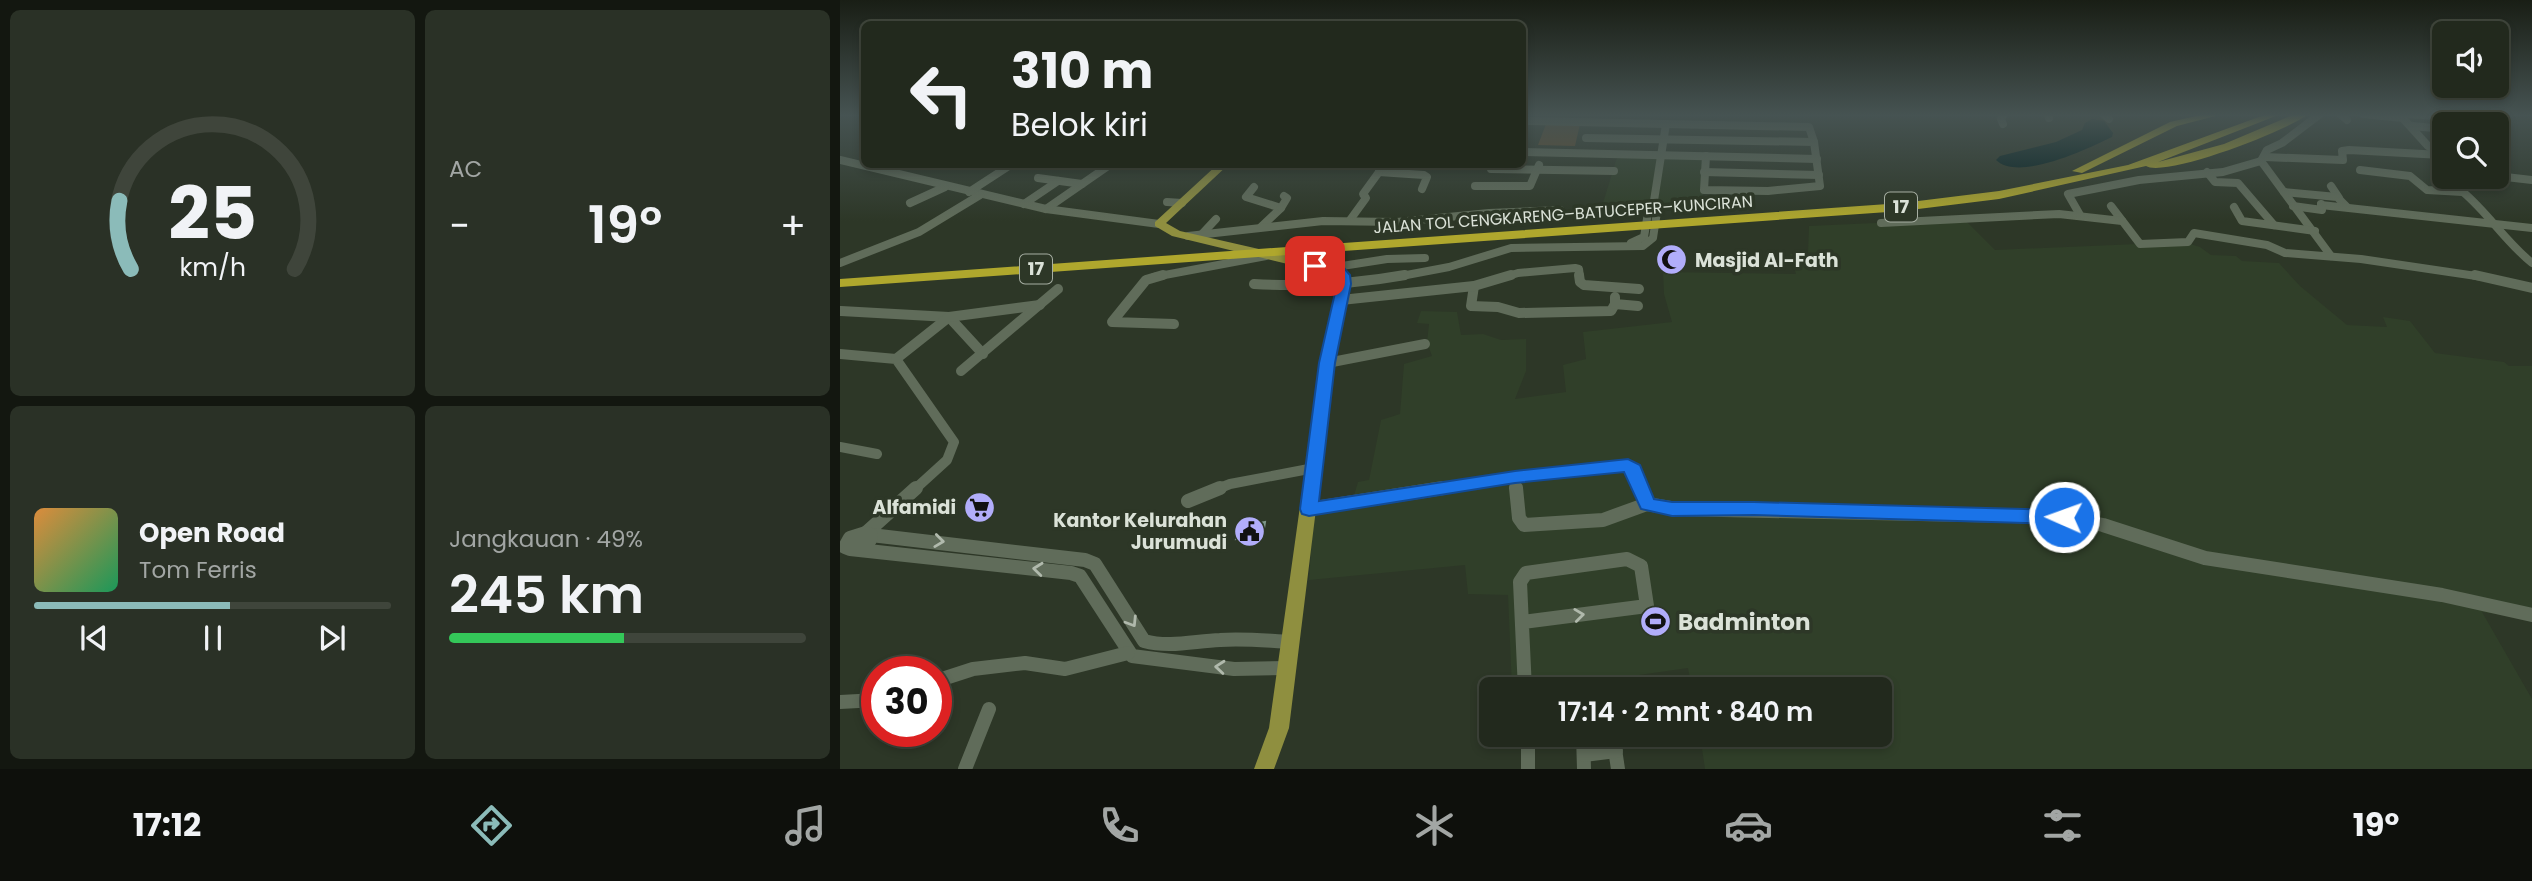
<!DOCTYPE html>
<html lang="id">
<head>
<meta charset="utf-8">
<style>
  :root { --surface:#22291d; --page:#2a3126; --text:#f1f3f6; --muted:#a2a6a4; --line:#3f453b; --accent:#8bbbb9 }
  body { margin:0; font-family:Poppins,sans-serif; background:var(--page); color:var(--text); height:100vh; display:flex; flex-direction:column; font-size:26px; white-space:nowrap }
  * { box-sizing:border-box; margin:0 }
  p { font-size:23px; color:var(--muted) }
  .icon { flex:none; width:38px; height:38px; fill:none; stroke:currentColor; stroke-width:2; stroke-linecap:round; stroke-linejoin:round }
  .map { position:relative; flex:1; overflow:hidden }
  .drawer { display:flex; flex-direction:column; gap:10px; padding:10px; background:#131710; width:840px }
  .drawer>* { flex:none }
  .banner { position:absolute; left:21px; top:21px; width:665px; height:147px; border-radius:10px; box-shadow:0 4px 10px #0003,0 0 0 2px var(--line); background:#22291d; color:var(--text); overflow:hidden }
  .fabs { position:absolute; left:1592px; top:21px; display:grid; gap:14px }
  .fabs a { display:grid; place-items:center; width:77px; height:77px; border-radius:10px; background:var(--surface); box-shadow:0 4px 10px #0003,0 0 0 2px var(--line); font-size:35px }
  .speed { position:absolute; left:21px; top:656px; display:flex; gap:14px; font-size:35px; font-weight:700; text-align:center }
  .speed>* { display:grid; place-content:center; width:91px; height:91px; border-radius:50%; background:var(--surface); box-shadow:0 4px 10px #0003,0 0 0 2px var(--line); line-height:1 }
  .speed .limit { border:10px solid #d22; background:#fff; color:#111 }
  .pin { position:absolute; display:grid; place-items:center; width:60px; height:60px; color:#fff; margin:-30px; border-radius:14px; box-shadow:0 4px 10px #0006 }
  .me { position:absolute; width:77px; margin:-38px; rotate:272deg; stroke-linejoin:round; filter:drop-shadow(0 0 5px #0008) }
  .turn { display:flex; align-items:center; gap:24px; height:147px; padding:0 35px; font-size:32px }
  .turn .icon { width:91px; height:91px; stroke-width:2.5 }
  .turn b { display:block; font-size:49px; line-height:60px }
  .big { font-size:52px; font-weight:600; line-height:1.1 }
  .drawer .widget { flex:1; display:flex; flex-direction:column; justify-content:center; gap:10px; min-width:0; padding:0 24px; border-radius:10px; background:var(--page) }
  .drawer .dial { align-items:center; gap:0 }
  .dial svg { height:182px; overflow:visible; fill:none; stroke:var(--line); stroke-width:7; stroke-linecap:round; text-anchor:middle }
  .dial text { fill:var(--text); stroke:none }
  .song { display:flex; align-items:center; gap:21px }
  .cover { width:84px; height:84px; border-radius:10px; background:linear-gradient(135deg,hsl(30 70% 55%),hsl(150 70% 35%)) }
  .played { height:7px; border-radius:4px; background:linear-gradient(90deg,var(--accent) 55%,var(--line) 55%) }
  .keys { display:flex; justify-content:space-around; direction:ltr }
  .heat { display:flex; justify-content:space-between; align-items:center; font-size:38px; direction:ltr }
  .charge { height:10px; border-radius:5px; background:linear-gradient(90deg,#34c759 49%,var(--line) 0) }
  .drawer .tiles { flex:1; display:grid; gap:10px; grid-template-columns:repeat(2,1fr) }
  .trip { position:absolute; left:639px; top:677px; width:413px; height:70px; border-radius:10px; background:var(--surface); box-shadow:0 4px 10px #0003,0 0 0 2px var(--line); font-weight:600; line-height:70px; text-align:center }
  .tab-bar { display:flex; height:112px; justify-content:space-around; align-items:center; background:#0e100c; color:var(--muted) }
  .tab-bar .icon { width:49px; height:49px }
  .tab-bar .active { color:var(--accent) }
  .tab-bar b { font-size:32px; color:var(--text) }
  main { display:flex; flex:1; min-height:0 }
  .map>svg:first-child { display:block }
  .built { fill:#303f29 }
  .green { fill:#634b2a }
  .water { fill:#001f1f }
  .building { fill:#195842; stroke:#7d958a; stroke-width:2 }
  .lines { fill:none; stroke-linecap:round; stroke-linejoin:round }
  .minor-far2 { stroke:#606c5a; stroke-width:8 }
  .minor-far1 { stroke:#606c5a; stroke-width:10 }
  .minor { stroke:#606c5a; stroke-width:14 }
  .major { fill:#8f8f3f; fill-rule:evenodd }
  .highway { fill:#afa72d; fill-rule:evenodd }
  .oneway { stroke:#b0b9ac }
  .route { fill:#1a73e8; stroke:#114b97; stroke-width:2 }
  .labels { text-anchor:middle; stroke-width:7; stroke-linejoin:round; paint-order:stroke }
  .far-street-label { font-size:16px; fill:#dbe2d8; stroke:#2d3727 }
  .shield { fill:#2d3727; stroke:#a7afa3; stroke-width:2 }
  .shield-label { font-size:18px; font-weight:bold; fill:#dbe2d8 }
  .poi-label { font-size:19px; font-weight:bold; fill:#dbe2d8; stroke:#2d3727; text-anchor:end }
  .near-poi-label { font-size:23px; font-weight:bold; fill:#dbe2d8; stroke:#2d3727; text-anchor:start }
</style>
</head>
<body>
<main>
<section class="drawer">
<div class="tiles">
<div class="widget dial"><svg viewBox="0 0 100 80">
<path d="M14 69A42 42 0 1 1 86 69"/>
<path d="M14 69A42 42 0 0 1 9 39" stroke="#8bbbb9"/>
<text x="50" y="56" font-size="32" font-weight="700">25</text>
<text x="50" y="72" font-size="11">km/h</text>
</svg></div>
<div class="widget"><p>AC</p>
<div class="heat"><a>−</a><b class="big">19°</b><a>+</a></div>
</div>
<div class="widget">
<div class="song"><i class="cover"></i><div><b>Open Road</b><p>Tom Ferris</p></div></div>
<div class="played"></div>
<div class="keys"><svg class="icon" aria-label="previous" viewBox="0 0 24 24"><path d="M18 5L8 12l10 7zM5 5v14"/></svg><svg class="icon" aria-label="pause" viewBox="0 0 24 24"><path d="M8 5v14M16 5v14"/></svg><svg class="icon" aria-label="next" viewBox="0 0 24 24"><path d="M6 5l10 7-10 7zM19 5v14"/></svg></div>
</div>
<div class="widget"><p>Jangkauan · 49%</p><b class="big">245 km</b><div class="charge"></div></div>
</div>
</section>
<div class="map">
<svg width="1692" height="769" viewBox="0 0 1692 769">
  <rect width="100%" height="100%" fill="#2d3727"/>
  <!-- built -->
  <g class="built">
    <path d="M778,154L863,156V206L763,203Z"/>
    <path d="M1124,219L1155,250L1344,242L1360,247L1371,255L1396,256L1402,261L1439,263L1460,286L1507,325L1547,327L1543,317L1570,321L1595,353L1664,362L1669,366H1692V619L1642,612L1692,699V769H865L860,735H1040V690L852,689L848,668L701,689H672L668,595L628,594L625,565L469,580L474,508L513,499L518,482L529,480L541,420L560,414L564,364L592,356L587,342L589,324L577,323L581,311L617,312L621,335L643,334L661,340L686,339V371L675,399L726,392L723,365L746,359L743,332L832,322L824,294L823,272L956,274L950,254L968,253L969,226Z"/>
  </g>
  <!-- green -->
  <path class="green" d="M706,124H740L735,146L698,145Z"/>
  <!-- water -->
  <path class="water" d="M1252,119L1264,121L1273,133L1272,137C1247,149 1179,182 1156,160L1160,156L1216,142L1242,130L1245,123Z"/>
  <!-- building -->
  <path class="building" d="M425,522L423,535L396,539L398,527Z"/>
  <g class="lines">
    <!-- minor-far2 -->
    <g class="minor-far2">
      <path d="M1208,114L1209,118"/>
      <path d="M1263,114L1269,119"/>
      <path d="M1480,114L1442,143L1427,150L1421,161L1491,256"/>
      <path d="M1500,114L1507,120"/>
      <path d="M1523,114L1563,118"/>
      <path d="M1559,114L1588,146L1600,154"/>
      <path d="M1564,114L1602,116L1606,119"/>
      <path d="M689,121L969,127L974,142"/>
      <path d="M1163,124L1161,119L1164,114"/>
      <path d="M1572,126L1605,129"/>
      <path d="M746,138L974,142L980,186L928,191L864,190L866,156"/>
      <path d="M682,152L977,159"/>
      <path d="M1425,157L1503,160L1502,151L1509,150L1602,155"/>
      <path d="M0,160L206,209L319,224"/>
      <path d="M651,169L774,171"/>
      <path d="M1520,170L1570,176L1587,190L1623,192"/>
      <path d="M539,172L584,175L587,177L582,189"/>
      <path d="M864,172L979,175"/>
      <path d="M1367,172L1375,182L1398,183L1434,225"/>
      <path d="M1657,176L1692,180"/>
      <path d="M1622,177L1626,183L1623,192C1649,214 1665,241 1692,263"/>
      <path d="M198,178L242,184"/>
      <path d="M635,186H690L699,165"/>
      <path d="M1491,186L1499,198"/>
      <path d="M414,187L406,197L441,208L421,227"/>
      <path d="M129,192L172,164"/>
      <path d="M1444,192L1497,197L1507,207"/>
      <path d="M327,202L342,203"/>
      <path d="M70,203L105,187"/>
      <path d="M184,204L218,181"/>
      <path d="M1481,205L1692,228"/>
      <path d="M1271,206L1300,244L1348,242L1354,233L1427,245L1445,253L1521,259L1643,277"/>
      <path d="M1453,206L1482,210L1481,204"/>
      <path d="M1394,207L1402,221L1475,231"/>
      <path d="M441,208L447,198L444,196"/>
      <path d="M206,209L271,164"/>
      <path d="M1240,215L1228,194L1299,180L1383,172L1421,161"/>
      <path d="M510,220L526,198L523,194L539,172L540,164"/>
      <path d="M1041,223L1219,214L1282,221"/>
      <path d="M362,234L376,219"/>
      <path d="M348,236L483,221L557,222L649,213L720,210"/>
      <path d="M791,243L804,237L808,213L813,207L826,124"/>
      <path d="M0,263L79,232L140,195"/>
      <path d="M499,271L502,266L547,259L585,258"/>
      <path d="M314,277L426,256"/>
      <path d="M556,277L609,267L671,248L803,246L813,238L817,212L813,207"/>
      <path d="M665,277L678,273L735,268L739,269L740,277"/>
    </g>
    <!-- minor-far1 -->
    <g class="minor-far1">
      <path d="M323,275L306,280L272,322L334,324"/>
      <path d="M739,275L740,282L744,285L799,289"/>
      <path d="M1635,275L1692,288"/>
      <path d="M414,284C465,287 515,284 565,275"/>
      <path d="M634,286L631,306L658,307L679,313L771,311L775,304"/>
      <path d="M775,297V304L798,306"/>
      <path d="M501,300L634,286L671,275"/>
      <path d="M1,311L109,317L143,354"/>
      <path d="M0,354L56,359L114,442L107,460L74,490"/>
      <path d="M56,359L109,317L200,305"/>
      <path d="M487,363L585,344"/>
      <path d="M121,371L218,289"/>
      <path d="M0,447L37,454"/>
      <path d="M675,477L676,490"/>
      <path d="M375,490L390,484L474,468"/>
      <path d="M592,490L675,477L787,465L794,469L802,490"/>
    </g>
    <!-- minor -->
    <g class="minor">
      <path d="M676,488L679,518L684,525L763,520L807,504"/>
      <path d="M801,488L807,504L836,509L1224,517L1263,525L1365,558L1602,595L1692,615"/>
      <path d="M348,501L380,488"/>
      <path d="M469,509L603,488"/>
      <path d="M26,533L76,488"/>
      <path d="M31,535L245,560L255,564L304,641C330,648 354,641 380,640C404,638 428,641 452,642"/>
      <path d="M14,549L30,540L31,535L26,533L10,538L5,547L10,549L231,573L240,576L292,656L394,669L449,668"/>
      <path d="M683,622L807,606L801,566L787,559L686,573L680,582L685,690"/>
      <path d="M96,681L133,669L185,663L225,669L288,653"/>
      <path d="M0,702L37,700"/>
      <path d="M688,735V769"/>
      <path d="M743,735L744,769"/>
      <path d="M773,736L778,769"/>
      <path d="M744,755L776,751"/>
      <path d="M125,769L149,709"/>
    </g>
    <!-- major -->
    <path class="major" d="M378,164H389L326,223L340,231L503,268L509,275L507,300L494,363L449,728L434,769H414L429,728L480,363L495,300L497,276L332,236L315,226V222Z"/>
    <!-- highway -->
    <g class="highway">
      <path d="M1365,114H1383L1337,126L1242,173L1232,171L1330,122Z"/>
      <path d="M1427,114H1441L1318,162L1384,144L1455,114H1468C1450,130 1325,178 1306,166L1159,199L1062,211L0,287V279L1062,203L1159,191L1288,165Z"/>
    </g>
  </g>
  <!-- one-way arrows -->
  <defs><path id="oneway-chevron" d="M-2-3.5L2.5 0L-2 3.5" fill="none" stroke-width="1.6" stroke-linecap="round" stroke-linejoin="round" transform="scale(1.75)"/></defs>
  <g class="oneway">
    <use href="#oneway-chevron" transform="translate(99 541) rotate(7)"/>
    <use href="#oneway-chevron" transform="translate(198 569) rotate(-174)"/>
    <use href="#oneway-chevron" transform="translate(739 615) rotate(-7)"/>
    <use href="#oneway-chevron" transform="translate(292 622) rotate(58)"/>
    <use href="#oneway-chevron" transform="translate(380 667) rotate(-175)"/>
  </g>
  <!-- sky -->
  <linearGradient id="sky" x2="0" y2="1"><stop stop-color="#191e15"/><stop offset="0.52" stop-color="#465352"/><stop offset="1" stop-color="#465352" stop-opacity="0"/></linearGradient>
  <rect width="1692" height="221" fill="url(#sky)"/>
  <!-- route -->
  <path class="route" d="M475,262L504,268L510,275L511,284L495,363L479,501L675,471L788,459L800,465L814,499L832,502H914L1224,510L1231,513L1233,517L1231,522L1224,524L914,515L832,516L801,509L784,472L675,483L469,516L462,514L460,509L479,363L497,284L494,274L470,269L468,266Z"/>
  <!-- icons -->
  <defs>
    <symbol id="mosque-disc" viewBox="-11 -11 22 22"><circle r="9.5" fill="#b1adfa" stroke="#2d3727"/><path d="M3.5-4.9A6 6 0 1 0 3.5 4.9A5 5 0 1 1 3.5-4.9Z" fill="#111"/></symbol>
    <symbol id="supermarket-disc" viewBox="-11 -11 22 22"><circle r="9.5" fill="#b1adfa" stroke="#2d3727"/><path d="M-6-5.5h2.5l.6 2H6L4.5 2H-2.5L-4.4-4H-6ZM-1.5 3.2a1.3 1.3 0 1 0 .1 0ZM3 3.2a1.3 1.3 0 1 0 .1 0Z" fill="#111"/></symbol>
    <symbol id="civic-disc" viewBox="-11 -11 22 22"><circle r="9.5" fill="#b1adfa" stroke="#2d3727"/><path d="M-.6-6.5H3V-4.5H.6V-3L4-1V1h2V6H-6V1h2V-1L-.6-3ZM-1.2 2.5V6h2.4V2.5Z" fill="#111"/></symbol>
    <symbol id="stadium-disc" viewBox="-11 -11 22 22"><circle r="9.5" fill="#b1adfa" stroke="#2d3727"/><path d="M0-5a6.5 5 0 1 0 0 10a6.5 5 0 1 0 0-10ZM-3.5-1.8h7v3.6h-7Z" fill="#111"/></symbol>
  </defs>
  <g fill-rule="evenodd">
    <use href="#mosque-disc" x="814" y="242" width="35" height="35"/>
    <use href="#supermarket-disc" x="122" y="490" width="35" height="35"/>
    <use href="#civic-disc" x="392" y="514" width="35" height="35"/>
    <use href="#stadium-disc" x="798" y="604" width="35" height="35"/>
  </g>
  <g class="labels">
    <!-- far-street labels -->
    <g class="far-street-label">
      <text transform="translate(723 214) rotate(-4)" y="6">JALAN TOL CENGKARENG–BATUCEPER–KUNCIRAN</text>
    </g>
    <!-- shield labels -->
    <g class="shield">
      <rect x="1045" y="192.5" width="32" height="29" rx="5"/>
      <rect x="180" y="254.5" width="32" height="29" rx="5"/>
    </g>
    <g class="shield-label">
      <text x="1061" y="213">17</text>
      <text x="196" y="275">17</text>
    </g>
    <!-- poi labels -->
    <g class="poi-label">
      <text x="855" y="267" text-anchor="start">Masjid Al-Fath</text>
      <text x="116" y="514">Alfamidi</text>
      <text x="387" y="527">Kantor Kelurahan<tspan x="387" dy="22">Jurumudi</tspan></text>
    </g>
    <!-- near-poi labels -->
    <g class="near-poi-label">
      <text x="838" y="630">Badminton</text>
    </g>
  </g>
</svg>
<div class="fabs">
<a><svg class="icon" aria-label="sound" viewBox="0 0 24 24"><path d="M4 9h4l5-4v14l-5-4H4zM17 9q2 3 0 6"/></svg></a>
<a><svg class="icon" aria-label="search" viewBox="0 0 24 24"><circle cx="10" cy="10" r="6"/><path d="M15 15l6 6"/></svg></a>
</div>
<div class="speed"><div class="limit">30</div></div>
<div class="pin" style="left:475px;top:266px;background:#d93025"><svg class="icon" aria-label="arrive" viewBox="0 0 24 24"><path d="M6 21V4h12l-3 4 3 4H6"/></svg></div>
<svg class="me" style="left:1224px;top:517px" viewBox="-20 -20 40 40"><circle r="17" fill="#1a73e8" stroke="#fff" stroke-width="3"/><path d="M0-11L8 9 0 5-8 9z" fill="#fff"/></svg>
<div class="trip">17:14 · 2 mnt · 840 m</div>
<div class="banner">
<div class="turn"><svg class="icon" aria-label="left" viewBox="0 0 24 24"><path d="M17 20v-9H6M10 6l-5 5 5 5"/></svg><div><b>310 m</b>Belok kiri</div></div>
</div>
</div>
</main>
<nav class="tab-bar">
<b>17:12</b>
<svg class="icon active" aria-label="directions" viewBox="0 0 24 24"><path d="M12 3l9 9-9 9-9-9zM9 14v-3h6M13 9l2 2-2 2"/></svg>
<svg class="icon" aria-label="music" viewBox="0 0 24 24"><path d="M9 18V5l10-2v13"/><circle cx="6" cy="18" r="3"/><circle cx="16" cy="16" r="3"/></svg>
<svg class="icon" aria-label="phone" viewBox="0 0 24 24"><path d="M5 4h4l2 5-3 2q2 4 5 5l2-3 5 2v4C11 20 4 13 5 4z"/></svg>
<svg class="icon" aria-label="climate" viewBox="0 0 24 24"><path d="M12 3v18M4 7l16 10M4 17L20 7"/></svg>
<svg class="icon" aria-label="car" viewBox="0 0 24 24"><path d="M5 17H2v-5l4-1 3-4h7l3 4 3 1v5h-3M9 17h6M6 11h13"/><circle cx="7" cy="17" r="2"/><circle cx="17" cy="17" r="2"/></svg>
<svg class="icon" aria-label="filters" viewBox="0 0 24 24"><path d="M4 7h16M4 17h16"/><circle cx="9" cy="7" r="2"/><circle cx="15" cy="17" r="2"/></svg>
<b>19°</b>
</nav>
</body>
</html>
